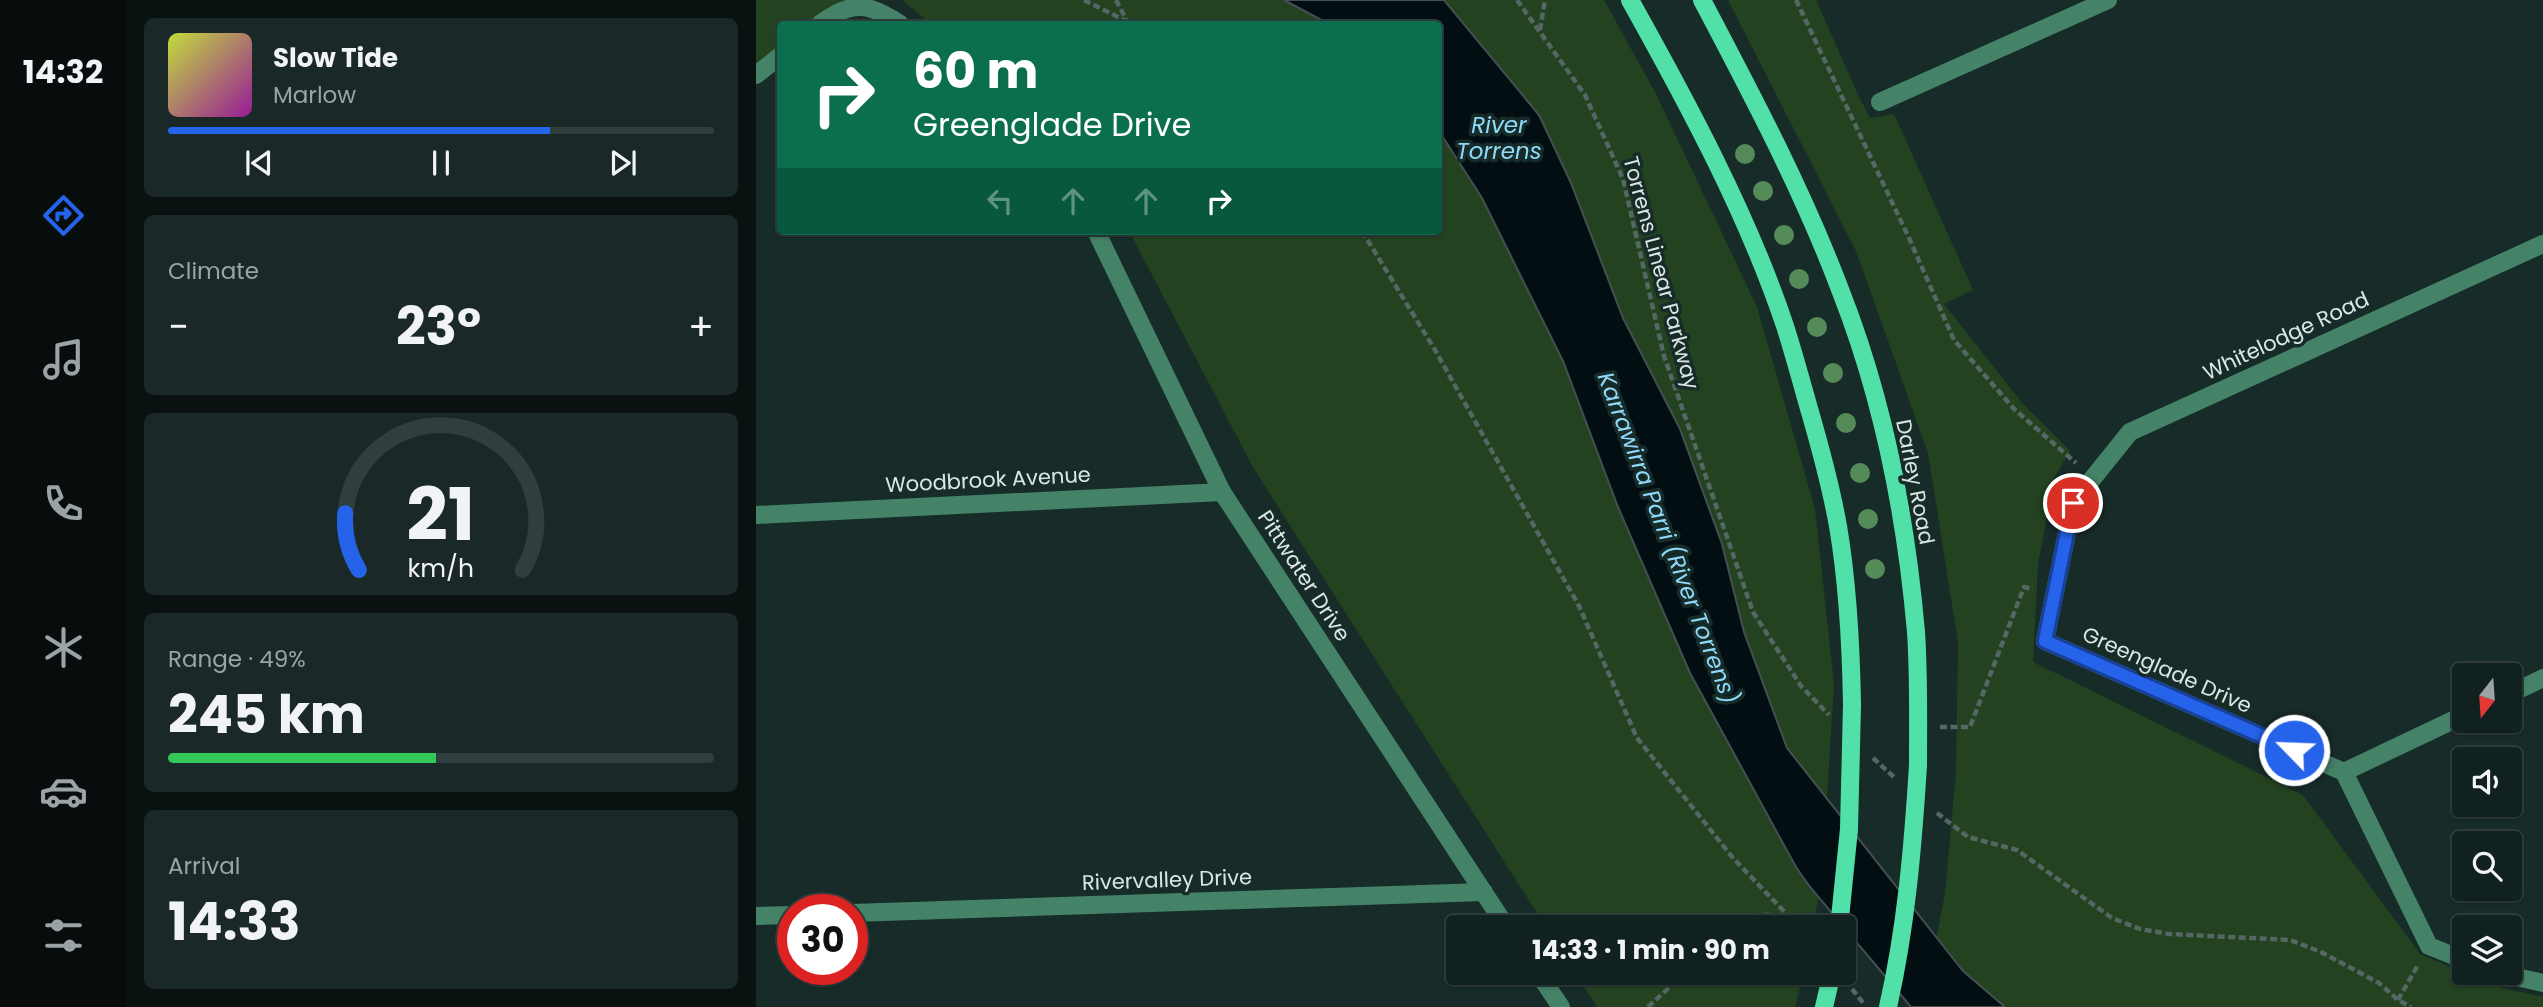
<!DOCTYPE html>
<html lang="en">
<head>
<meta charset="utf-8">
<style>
  :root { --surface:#11211f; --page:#1a2928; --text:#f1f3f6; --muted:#9ca3a4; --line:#303e3d; --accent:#2563eb }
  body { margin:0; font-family:Poppins,sans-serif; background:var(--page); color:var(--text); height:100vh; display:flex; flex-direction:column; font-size:26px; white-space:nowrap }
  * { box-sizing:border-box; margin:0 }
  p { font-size:23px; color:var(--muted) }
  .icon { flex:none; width:38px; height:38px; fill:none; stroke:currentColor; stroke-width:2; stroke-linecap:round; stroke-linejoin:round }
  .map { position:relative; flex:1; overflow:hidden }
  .panel { display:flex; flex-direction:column; gap:18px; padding:18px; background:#091211; width:630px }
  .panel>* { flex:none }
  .guide { position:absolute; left:21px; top:21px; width:665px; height:214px; border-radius:7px; box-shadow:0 2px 5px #0004,0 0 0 2px var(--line); background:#0b6e4f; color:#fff; overflow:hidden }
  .needle { width:46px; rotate:197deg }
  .controls { position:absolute; left:1696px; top:663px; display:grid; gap:14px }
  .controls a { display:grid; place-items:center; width:70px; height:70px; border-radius:7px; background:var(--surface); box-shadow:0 2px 5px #0004,0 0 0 2px var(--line); font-size:35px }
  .speed { position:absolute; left:21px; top:894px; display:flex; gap:14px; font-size:35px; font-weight:700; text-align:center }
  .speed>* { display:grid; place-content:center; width:91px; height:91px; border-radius:50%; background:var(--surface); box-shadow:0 2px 5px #0004,0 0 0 2px var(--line); line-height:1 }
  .speed .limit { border:10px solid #d22; background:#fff; color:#111 }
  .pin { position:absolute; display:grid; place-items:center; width:60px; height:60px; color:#fff; margin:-30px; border:4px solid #fff; border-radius:50%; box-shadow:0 2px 7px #0007 }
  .me { position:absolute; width:77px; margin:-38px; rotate:294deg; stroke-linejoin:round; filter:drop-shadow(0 0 5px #0008) }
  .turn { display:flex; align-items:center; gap:24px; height:147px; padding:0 21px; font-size:32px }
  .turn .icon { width:91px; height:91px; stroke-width:2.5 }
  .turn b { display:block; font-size:49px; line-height:60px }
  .lanes { display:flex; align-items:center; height:66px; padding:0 21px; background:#0003; justify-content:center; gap:35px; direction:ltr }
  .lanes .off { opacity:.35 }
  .big { font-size:52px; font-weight:700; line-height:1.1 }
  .panel .card { flex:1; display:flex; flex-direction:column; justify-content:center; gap:10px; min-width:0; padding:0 24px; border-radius:10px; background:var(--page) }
  .panel .dial { align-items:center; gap:0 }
  .dial svg { height:182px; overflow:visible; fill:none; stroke:var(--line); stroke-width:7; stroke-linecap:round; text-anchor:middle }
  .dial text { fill:var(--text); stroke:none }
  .song { display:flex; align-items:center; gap:21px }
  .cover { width:84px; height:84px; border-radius:10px; background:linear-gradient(135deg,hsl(70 70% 55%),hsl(300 70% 35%)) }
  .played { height:7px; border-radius:4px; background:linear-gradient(90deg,var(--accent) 70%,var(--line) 70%) }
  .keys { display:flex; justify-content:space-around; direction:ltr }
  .heat { display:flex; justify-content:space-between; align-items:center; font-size:38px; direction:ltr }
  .charge { height:10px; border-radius:5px; background:linear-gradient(90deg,#34c759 49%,var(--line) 0) }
  .trip { position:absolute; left:690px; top:915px; width:410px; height:70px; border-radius:7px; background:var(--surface); box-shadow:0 2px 5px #0004,0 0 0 2px var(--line); font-weight:700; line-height:70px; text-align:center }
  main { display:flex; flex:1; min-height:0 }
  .menu { display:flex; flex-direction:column; width:126px; justify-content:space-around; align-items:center; background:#070d0c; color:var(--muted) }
  .menu .icon { width:49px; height:49px }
  .menu .current { color:var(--accent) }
  .menu b { font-size:32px; color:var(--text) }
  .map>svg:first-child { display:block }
  .green { fill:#234320 }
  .water { fill:#030e13; stroke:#444f52; stroke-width:2 }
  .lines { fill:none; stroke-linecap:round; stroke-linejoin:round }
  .path { stroke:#546764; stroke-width:4.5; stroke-dasharray:7 3.5; stroke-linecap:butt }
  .minor { stroke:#458368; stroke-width:18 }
  .major { stroke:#51e1a8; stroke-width:18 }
  .major-bridge { stroke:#51e1a8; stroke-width:18 }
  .tree { fill:#558b58 }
  .route-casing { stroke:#184099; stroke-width:18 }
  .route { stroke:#2563eb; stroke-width:12 }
  .labels { text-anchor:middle; stroke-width:7; stroke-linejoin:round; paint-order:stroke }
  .street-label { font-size:21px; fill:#dae7e5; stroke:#172c29 }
  .water-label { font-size:23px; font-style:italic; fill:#8fd9fa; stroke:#172c29 }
</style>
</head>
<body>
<main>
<nav class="menu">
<b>14:32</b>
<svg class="icon current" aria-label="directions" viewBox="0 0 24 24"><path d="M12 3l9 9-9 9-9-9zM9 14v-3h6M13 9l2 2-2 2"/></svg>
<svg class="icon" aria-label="music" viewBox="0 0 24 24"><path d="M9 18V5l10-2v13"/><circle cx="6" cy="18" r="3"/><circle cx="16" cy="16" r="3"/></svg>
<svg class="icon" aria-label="phone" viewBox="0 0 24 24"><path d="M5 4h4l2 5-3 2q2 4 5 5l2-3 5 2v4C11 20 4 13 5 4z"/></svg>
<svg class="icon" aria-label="climate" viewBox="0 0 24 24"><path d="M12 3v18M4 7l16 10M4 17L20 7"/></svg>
<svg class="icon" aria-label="car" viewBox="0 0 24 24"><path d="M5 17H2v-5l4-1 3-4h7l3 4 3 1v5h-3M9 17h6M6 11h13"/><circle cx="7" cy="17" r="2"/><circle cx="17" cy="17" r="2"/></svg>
<svg class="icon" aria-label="filters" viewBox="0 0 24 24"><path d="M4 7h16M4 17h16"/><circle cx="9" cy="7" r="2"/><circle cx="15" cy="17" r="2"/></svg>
</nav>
<section class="panel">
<div class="card">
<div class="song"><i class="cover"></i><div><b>Slow Tide</b><p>Marlow</p></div></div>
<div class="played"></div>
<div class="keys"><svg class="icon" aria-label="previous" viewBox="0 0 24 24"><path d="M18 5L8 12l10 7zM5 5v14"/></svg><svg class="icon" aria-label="pause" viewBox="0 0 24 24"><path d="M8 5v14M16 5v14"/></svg><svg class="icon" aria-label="next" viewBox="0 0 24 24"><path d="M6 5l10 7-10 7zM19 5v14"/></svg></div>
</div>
<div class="card"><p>Climate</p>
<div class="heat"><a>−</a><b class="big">23°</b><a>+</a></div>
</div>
<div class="card dial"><svg viewBox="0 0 100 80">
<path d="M14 69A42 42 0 1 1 86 69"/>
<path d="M14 69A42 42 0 0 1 8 44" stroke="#2563eb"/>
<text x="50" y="56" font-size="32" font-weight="700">21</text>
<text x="50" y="72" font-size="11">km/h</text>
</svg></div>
<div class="card"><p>Range · 49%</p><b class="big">245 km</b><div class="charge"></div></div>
<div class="card"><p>Arrival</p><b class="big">14:33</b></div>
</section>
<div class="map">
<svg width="1787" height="1007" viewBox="0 0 1787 1007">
  <rect width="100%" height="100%" fill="#172c29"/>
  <!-- green -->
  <g class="green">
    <path d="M0,0H119L85,24H24V67L0,84Z"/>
    <path d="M146,0H848L900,94L1001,307L1059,509L1078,684L1066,878L1057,927H790L498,469L373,231H682V24H175Z"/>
    <path d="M972,0H1060L1102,95L1114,118L1138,114L1217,290L1188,304L1267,404L1314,451L1299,476L1282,564L1277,662L1547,795L1664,954L1738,986L1787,997V1007H1167L1189,894L1200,772L1202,642L1172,453L1100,251Z"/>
    <path d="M819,973H1048L1039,1007H841Z"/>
  </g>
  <!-- water -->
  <path class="water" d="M528,0H688L783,115L815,183L867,318L924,429L966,544L988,632L1031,748L1207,971L1249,1007H1155L1054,887L1040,867L934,673L862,507L807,361L726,198L683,131L682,24H573Z"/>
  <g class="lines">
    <!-- path -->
    <g class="path">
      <path d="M328,0L376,24"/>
      <path d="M360,0L371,21"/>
      <path d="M761,0L829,95L867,179L908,356L997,612L1045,686L1073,715"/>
      <path d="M1040,0L1153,238L1198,340L1258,409L1320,463"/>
      <path d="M784,30L789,0"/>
      <path d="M606,231L679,350L823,606L881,738L977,858L1044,928"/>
      <path d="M1184,727H1214L1268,587L1277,589"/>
      <path d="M1117,758L1139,778"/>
      <path d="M1181,813L1212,837L1261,850L1356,918L1384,929L1413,934L1534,940L1565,952L1623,983L1642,1000L1655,1007"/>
      <path d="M967,928C990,915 1011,910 1035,920"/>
      <path d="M1096,989L1108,1004"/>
      <path d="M1642,1000L1662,965"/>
      <path d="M892,1007L929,973"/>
    </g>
    <!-- minor -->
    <g class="minor">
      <path d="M64,24C96,0 113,3 144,24"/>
      <path d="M0,75L24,56"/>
      <path d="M1124,102L1352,0"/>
      <path d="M340,231L466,492L751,928"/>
      <path d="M0,515L466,492"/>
      <path d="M1754,694L1787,678"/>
      <path d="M1588,772L1708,715"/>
      <path d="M96,913L728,892"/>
      <path d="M0,916L37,915"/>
      <path d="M1708,960L1673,946L1588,772L1289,641L1317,503L1374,432L1787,244"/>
      <path d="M782,973L805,1007"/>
      <path d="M1743,973L1787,983"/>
    </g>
    <!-- major -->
    <g class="major">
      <path d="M874,0C931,102 992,215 1029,326C1038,354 1046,384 1054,412C1065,450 1075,487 1082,526C1092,585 1095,645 1096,705"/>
      <path d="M946,0C996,95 1047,191 1085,292C1127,399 1150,518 1160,632C1163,676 1162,721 1162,765"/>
      <path d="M1068,1007L1076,973"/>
    </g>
    <!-- major-bridge -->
    <g class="major-bridge">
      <path d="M1083,928L1093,829L1096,705"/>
      <path d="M1132,1007C1150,928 1157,846 1162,765"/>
    </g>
  </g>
  <!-- trees -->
  <g class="tree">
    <circle cx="989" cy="154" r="10"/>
    <circle cx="1007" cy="191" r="10"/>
    <circle cx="1028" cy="235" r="10"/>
    <circle cx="1043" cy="279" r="10"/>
    <circle cx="1061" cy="327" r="10"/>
    <circle cx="1077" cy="373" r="10"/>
    <circle cx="1090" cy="423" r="10"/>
    <circle cx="1104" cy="473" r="10"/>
    <circle cx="1112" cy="519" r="10"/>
    <circle cx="1119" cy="569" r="10"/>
  </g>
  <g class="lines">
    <defs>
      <path id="route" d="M1317,503L1289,641L1538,750"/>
    </defs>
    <!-- route casing -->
    <use href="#route" class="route-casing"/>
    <!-- route -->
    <use href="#route" class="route"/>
  </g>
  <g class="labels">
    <!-- street labels -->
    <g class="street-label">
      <text transform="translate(905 273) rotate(75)" y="7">Torrens Linear Parkway</text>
      <text transform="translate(1530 336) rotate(-25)" y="7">Whitelodge Road</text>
      <text transform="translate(232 480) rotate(-3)" y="7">Woodbrook Avenue</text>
      <text transform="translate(1159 482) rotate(79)" y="7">Darley Road</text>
      <text transform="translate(548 576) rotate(57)" y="7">Pittwater Drive</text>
      <text transform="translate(1411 670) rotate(24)" y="7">Greenglade Drive</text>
      <text transform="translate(411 880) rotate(-2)" y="7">Rivervalley Drive</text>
    </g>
    <!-- water labels -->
    <g class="water-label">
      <text x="743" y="133">River<tspan x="743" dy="26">Torrens</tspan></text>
      <text transform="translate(912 538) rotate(69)" y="8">Karrawirra Parri (River Torrens)</text>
    </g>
  </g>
</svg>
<div class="controls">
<a><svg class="needle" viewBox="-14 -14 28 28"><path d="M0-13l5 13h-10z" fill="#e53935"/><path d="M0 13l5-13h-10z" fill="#9ca3a4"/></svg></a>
<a><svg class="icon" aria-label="sound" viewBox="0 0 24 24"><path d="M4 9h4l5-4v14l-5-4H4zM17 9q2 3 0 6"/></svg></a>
<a><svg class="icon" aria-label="search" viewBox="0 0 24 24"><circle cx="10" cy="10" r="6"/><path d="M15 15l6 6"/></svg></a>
<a><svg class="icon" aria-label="layers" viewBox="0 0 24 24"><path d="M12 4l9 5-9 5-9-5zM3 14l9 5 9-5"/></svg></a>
</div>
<div class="speed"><div class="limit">30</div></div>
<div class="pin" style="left:1317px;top:503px;background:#d93025"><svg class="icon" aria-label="arrive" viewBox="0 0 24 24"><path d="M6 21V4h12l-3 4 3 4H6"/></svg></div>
<svg class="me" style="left:1538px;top:750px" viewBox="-20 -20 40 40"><circle r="17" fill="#2563eb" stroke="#fff" stroke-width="3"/><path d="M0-11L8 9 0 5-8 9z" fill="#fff"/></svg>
<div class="trip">14:33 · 1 min · 90 m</div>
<div class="guide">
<div class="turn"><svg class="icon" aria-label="right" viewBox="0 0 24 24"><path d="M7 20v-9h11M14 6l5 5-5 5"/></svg><div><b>60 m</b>Greenglade Drive</div></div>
<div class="lanes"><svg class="icon off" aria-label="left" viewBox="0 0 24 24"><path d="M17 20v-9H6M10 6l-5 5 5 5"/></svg><svg class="icon off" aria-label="ahead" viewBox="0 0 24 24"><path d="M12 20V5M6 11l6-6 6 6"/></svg><svg class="icon off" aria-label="ahead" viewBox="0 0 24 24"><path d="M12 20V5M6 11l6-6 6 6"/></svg><svg class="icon" aria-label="right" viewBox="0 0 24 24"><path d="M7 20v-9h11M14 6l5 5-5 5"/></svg></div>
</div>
</div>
</main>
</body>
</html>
